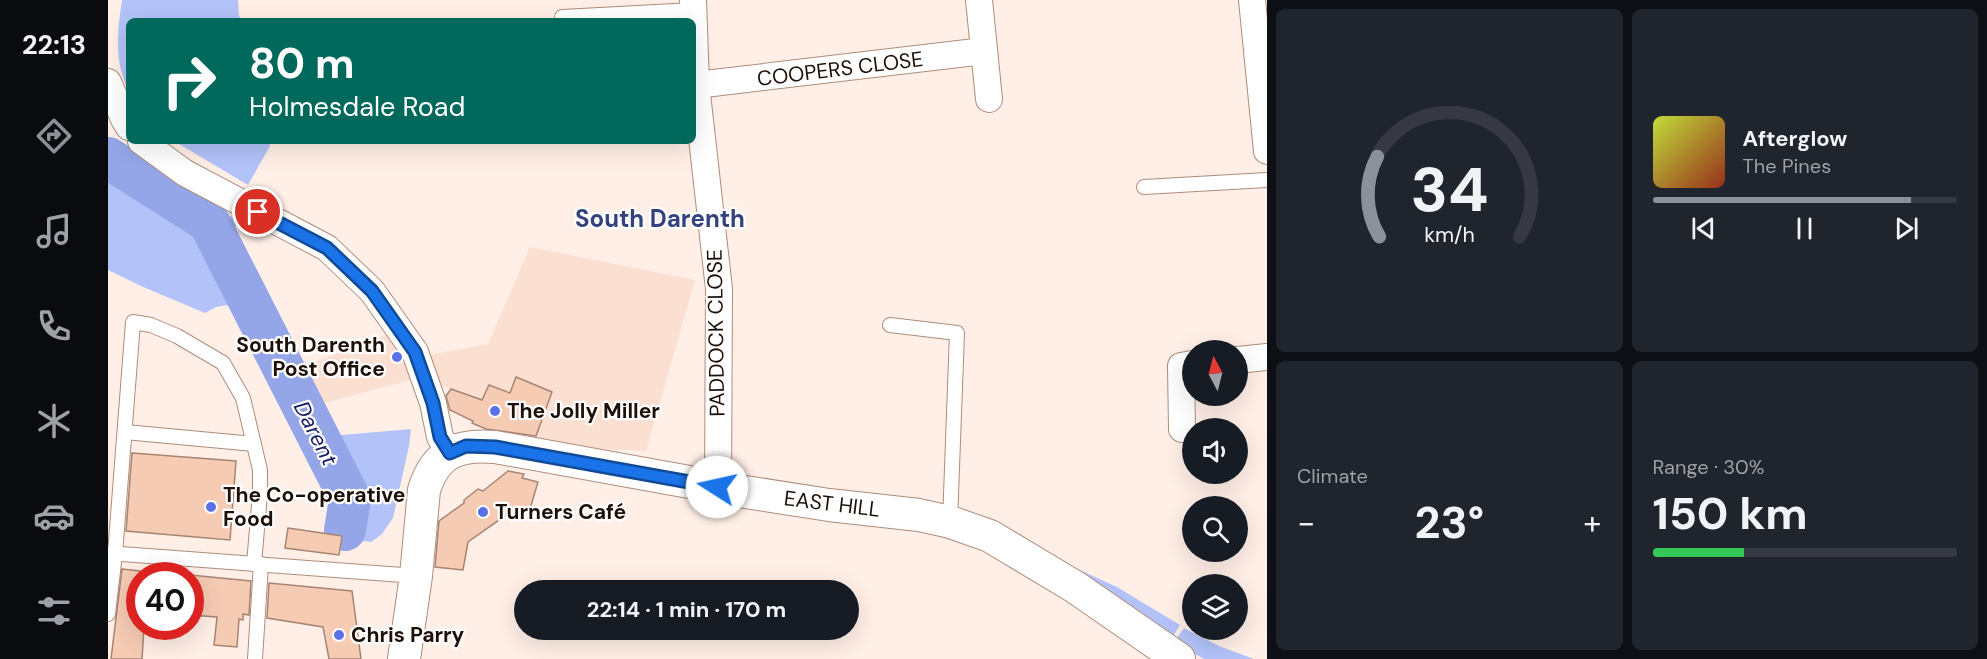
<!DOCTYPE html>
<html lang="en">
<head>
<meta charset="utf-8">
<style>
  :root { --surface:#171b24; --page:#20242c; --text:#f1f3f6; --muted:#9ea1a6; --line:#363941; --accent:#8c9099 }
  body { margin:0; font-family:"DM Sans",sans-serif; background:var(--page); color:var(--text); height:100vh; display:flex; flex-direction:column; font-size:22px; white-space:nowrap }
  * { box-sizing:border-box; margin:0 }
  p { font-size:20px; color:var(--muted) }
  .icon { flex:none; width:33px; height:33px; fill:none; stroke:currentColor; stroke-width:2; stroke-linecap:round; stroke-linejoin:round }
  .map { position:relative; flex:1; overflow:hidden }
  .drawer { display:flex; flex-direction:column; gap:9px; padding:9px; background:#0d0f14; width:720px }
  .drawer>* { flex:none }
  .banner { position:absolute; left:18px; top:18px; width:570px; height:126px; border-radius:9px; box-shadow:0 6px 24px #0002; background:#00695c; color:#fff; overflow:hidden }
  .needle { width:39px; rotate:353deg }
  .tools { position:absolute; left:1074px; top:340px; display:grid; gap:12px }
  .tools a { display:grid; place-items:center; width:66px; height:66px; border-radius:50%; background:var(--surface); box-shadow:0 6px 24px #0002; font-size:30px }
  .speed { position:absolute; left:18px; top:562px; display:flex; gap:12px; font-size:30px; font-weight:700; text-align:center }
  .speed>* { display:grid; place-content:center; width:78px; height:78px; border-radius:50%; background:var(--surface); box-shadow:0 6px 24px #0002; line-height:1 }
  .speed .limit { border:9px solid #d22; background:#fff; color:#111 }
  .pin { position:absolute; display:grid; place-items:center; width:51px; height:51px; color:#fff; margin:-26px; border:3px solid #fff; border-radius:50%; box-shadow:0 2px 6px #0007 }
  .me { position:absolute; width:66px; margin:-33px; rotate:280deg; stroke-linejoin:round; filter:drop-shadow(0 0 4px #0008) }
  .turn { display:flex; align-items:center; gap:21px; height:126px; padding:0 24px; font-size:27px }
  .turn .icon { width:78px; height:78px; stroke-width:2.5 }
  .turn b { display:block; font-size:42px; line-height:51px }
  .big { font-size:45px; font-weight:700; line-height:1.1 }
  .drawer .tile { flex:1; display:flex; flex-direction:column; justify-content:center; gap:9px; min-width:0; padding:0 21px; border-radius:9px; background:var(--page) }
  .drawer .dial { align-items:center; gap:0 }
  .dial svg { height:156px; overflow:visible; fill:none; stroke:var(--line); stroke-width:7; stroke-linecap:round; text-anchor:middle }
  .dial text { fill:var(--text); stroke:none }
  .song { display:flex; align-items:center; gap:18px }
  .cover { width:72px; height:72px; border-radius:9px; background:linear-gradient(135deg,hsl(70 70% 55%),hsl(10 70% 35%)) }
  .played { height:6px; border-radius:3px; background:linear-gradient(90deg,var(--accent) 85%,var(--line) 85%) }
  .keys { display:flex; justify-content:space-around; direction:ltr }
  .heat { display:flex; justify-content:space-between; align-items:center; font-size:33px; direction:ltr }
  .charge { height:9px; border-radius:4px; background:linear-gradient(90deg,#34c759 30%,var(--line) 0) }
  .drawer .tiles { flex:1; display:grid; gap:9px; grid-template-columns:repeat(2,1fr) }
  .trip { position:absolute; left:406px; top:580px; width:345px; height:60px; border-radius:30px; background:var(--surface); box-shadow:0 6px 24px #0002; font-weight:700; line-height:60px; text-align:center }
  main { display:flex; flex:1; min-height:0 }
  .tab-bar { display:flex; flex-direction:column; width:108px; justify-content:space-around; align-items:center; background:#090b0e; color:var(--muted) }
  .tab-bar .icon { width:42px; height:42px }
  .tab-bar .active { color:var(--accent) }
  .tab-bar b { font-size:27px; color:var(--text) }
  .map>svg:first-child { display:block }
  .built { fill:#fbdfd1 }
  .green { fill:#b3c3f9 }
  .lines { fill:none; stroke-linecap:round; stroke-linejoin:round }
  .river { stroke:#94a6e7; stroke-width:42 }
  .building { fill:#f6cbb4; stroke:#a78573; stroke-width:1.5 }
  .service-casing { stroke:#af8c7a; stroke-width:16 }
  .minor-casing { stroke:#af8c7a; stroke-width:28 }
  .tertiary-casing { stroke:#af8c7a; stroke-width:34 }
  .service { stroke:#fff; stroke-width:14 }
  .minor { stroke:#fff; stroke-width:26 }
  .tertiary { stroke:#fff; stroke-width:32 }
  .route-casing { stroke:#114b97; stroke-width:15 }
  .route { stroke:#1a73e8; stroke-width:10 }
  .poi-dot { fill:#5a70e6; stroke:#fff; stroke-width:2 }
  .labels { text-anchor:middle; stroke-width:4.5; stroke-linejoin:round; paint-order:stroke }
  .street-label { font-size:21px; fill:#1c1009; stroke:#fff }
  .poi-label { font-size:21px; font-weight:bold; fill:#1c1009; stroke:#fff; text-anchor:start }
  .water-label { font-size:22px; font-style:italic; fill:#181d67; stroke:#fff }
  .quarter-label { font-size:24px; font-weight:bold; fill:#35427d; stroke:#fff }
</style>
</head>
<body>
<main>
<nav class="tab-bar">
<b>22:13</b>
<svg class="icon active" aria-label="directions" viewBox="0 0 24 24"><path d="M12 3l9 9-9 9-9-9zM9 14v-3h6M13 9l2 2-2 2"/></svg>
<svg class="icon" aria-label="music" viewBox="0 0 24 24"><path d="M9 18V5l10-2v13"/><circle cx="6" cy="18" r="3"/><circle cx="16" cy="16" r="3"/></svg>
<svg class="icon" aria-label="phone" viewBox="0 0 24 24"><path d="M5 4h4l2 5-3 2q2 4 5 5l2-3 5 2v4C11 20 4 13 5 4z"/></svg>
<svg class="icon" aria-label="climate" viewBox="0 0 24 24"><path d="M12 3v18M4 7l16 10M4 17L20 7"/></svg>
<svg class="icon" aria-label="car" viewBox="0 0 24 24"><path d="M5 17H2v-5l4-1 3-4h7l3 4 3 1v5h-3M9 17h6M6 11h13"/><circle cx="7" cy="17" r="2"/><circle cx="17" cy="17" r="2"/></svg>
<svg class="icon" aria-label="filters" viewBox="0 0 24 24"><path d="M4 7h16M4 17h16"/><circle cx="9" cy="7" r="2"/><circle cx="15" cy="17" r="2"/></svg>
</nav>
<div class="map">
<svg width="1159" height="659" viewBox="0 0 1159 659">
  <rect width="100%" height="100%" fill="#ffefe7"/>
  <!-- built -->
  <g class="built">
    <path d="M422,247L587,280L538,451L432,446L364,423L365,420L339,409L337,398L343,389L328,383L320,355L380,344Z"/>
    <path d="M281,334L297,365L302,380L205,406L188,369Z"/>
  </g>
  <!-- green -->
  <g class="green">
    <path d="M14,0H130L131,16L135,21H21V92C6,60 9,34 14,0Z"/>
    <path d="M0,136L3,141L103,210L131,219L116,252L132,303L108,307L97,313L35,287L0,270Z"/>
    <path d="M66,141H161L162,146L140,185Z"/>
    <path d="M303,429L301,446L285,518L274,534L263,542L246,540L250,490L222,436Z"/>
    <path d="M950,560L1009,587L1072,625L1063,640Z"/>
    <path d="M1076,628L1111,646L1146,659H1096L1066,642Z"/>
  </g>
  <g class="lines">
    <!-- river -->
    <path class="river" d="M0,158L101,222L242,499L237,530"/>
  </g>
  <!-- building -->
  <g class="building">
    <path d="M408,377L444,392L428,436L378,429L364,423L365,421L342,410L338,396L343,389L374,400L381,385L402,393Z"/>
    <path d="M24,453L128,461L122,540L18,531Z"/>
    <path d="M400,471L416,474L414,478L430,482L422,509L408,508L360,542L355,570L327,567L331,521L356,503V500L370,489L375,491Z"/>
    <path d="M180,528L234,536L231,555L177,548Z"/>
    <path d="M14,569L32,571V627H36L34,659H3Z"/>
    <path d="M82,575L143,581L141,615L135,614V620L131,619L129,647L106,645L109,617L82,615Z"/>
    <path d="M161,583L244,591L253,659H221L215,627L159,618Z"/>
  </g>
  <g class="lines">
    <defs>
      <g id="service">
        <path d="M454,17L586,10"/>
        <path d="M1036,187L1159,180"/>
        <path d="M782,325L849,333L842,522"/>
        <path d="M17,432L146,444"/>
        <path d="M0,553L308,576"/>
        <path d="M0,614L7,554L25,322L43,325L69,336L115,363L135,398L152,470V494L146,564"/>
        <path d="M147,659L153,564"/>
      </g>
      <g id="minor">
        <path d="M585,0L588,85L611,289L610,487"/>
        <path d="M871,0L881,99"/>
        <path d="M1144,0L1159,151"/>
        <path d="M0,82L16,119L21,127"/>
        <path d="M588,85L876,51"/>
        <path d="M33,141L77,173L219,248L264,291L307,352L325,403L332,437L342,453"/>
        <path d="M1130,360L1159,357"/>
        <path d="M1074,429L1073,366L1084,364"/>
      </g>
      <path id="tertiary" d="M296,659L308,576L316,490C328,452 350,444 387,447L631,491L721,505L811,515L842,522L882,536L967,587L1071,659"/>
    </defs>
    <!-- service casing -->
    <use href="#service" class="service-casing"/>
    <!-- minor casing -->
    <use href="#minor" class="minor-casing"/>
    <!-- tertiary casing -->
    <use href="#tertiary" class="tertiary-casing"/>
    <!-- service -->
    <use href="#service" class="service"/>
    <!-- minor -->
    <use href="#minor" class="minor"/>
    <!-- tertiary -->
    <use href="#tertiary" class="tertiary"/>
  </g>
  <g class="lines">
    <defs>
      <path id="route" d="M150,212L219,248L264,291L307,352L325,403L332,437L342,453L358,446L387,447L609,487"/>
    </defs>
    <!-- route casing -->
    <use href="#route" class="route-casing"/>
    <!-- route -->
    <use href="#route" class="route"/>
  </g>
  <!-- markers -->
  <g class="poi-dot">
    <circle cx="289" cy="357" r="6"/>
    <circle cx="387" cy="411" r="6"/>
    <circle cx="103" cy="507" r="6"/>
    <circle cx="375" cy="512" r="6"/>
    <circle cx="231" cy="635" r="6"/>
  </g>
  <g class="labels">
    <!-- street labels -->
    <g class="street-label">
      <text transform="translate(732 69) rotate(-7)" y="7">COOPERS CLOSE</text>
      <text transform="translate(608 333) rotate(-91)" y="7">PADDOCK CLOSE</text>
      <text transform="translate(724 504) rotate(7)" y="7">EAST HILL</text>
    </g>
    <!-- poi labels -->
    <g class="poi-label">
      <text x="277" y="352" text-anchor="end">South Darenth<tspan x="277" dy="24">Post Office</tspan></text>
      <text x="399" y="418">The Jolly Miller</text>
      <text x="115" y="502">The Co-operative<tspan x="115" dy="24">Food</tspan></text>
      <text x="387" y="519">Turners Café</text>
      <text x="243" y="642">Chris Parry</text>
    </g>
    <!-- water labels -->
    <g class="water-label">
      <text transform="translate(208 433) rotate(63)" y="8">Darent</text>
    </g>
    <!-- quarter labels -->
    <g class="quarter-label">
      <text x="552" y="227">South Darenth</text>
    </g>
  </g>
</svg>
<div class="tools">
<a><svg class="needle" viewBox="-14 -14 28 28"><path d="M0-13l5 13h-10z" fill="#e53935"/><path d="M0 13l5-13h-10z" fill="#9ea1a6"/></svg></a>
<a><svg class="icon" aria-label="sound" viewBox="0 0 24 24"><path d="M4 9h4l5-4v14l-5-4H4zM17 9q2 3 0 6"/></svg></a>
<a><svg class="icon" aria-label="search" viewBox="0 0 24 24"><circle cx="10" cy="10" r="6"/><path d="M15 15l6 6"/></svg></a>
<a><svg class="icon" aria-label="layers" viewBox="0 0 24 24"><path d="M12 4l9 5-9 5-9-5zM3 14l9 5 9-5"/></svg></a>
</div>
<div class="speed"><div class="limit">40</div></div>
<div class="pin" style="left:150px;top:212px;background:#d93025"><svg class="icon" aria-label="arrive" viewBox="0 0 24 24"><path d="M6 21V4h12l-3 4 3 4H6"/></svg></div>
<svg class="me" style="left:609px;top:487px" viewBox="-20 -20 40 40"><circle r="19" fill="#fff"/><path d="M0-13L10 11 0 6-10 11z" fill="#1a73e8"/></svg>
<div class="trip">22:14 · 1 min · 170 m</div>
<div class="banner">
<div class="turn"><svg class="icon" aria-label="right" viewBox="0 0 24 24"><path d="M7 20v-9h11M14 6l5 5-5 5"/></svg><div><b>80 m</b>Holmesdale Road</div></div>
</div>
</div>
<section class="drawer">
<div class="tiles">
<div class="tile dial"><svg viewBox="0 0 100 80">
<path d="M14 69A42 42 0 1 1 86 69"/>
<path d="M14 69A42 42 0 0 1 13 28" stroke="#8c9099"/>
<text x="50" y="56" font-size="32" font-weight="700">34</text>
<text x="50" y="72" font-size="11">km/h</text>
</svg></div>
<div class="tile">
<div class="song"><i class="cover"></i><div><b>Afterglow</b><p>The Pines</p></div></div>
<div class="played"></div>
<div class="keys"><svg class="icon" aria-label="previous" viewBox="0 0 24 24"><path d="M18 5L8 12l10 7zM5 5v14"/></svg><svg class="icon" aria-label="pause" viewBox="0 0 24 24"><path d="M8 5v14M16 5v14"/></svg><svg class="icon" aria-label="next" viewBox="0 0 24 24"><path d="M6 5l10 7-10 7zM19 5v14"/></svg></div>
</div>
<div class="tile"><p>Climate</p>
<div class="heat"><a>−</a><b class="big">23°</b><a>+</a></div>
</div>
<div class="tile"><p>Range · 30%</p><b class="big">150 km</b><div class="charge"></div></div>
</div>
</section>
</main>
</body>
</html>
